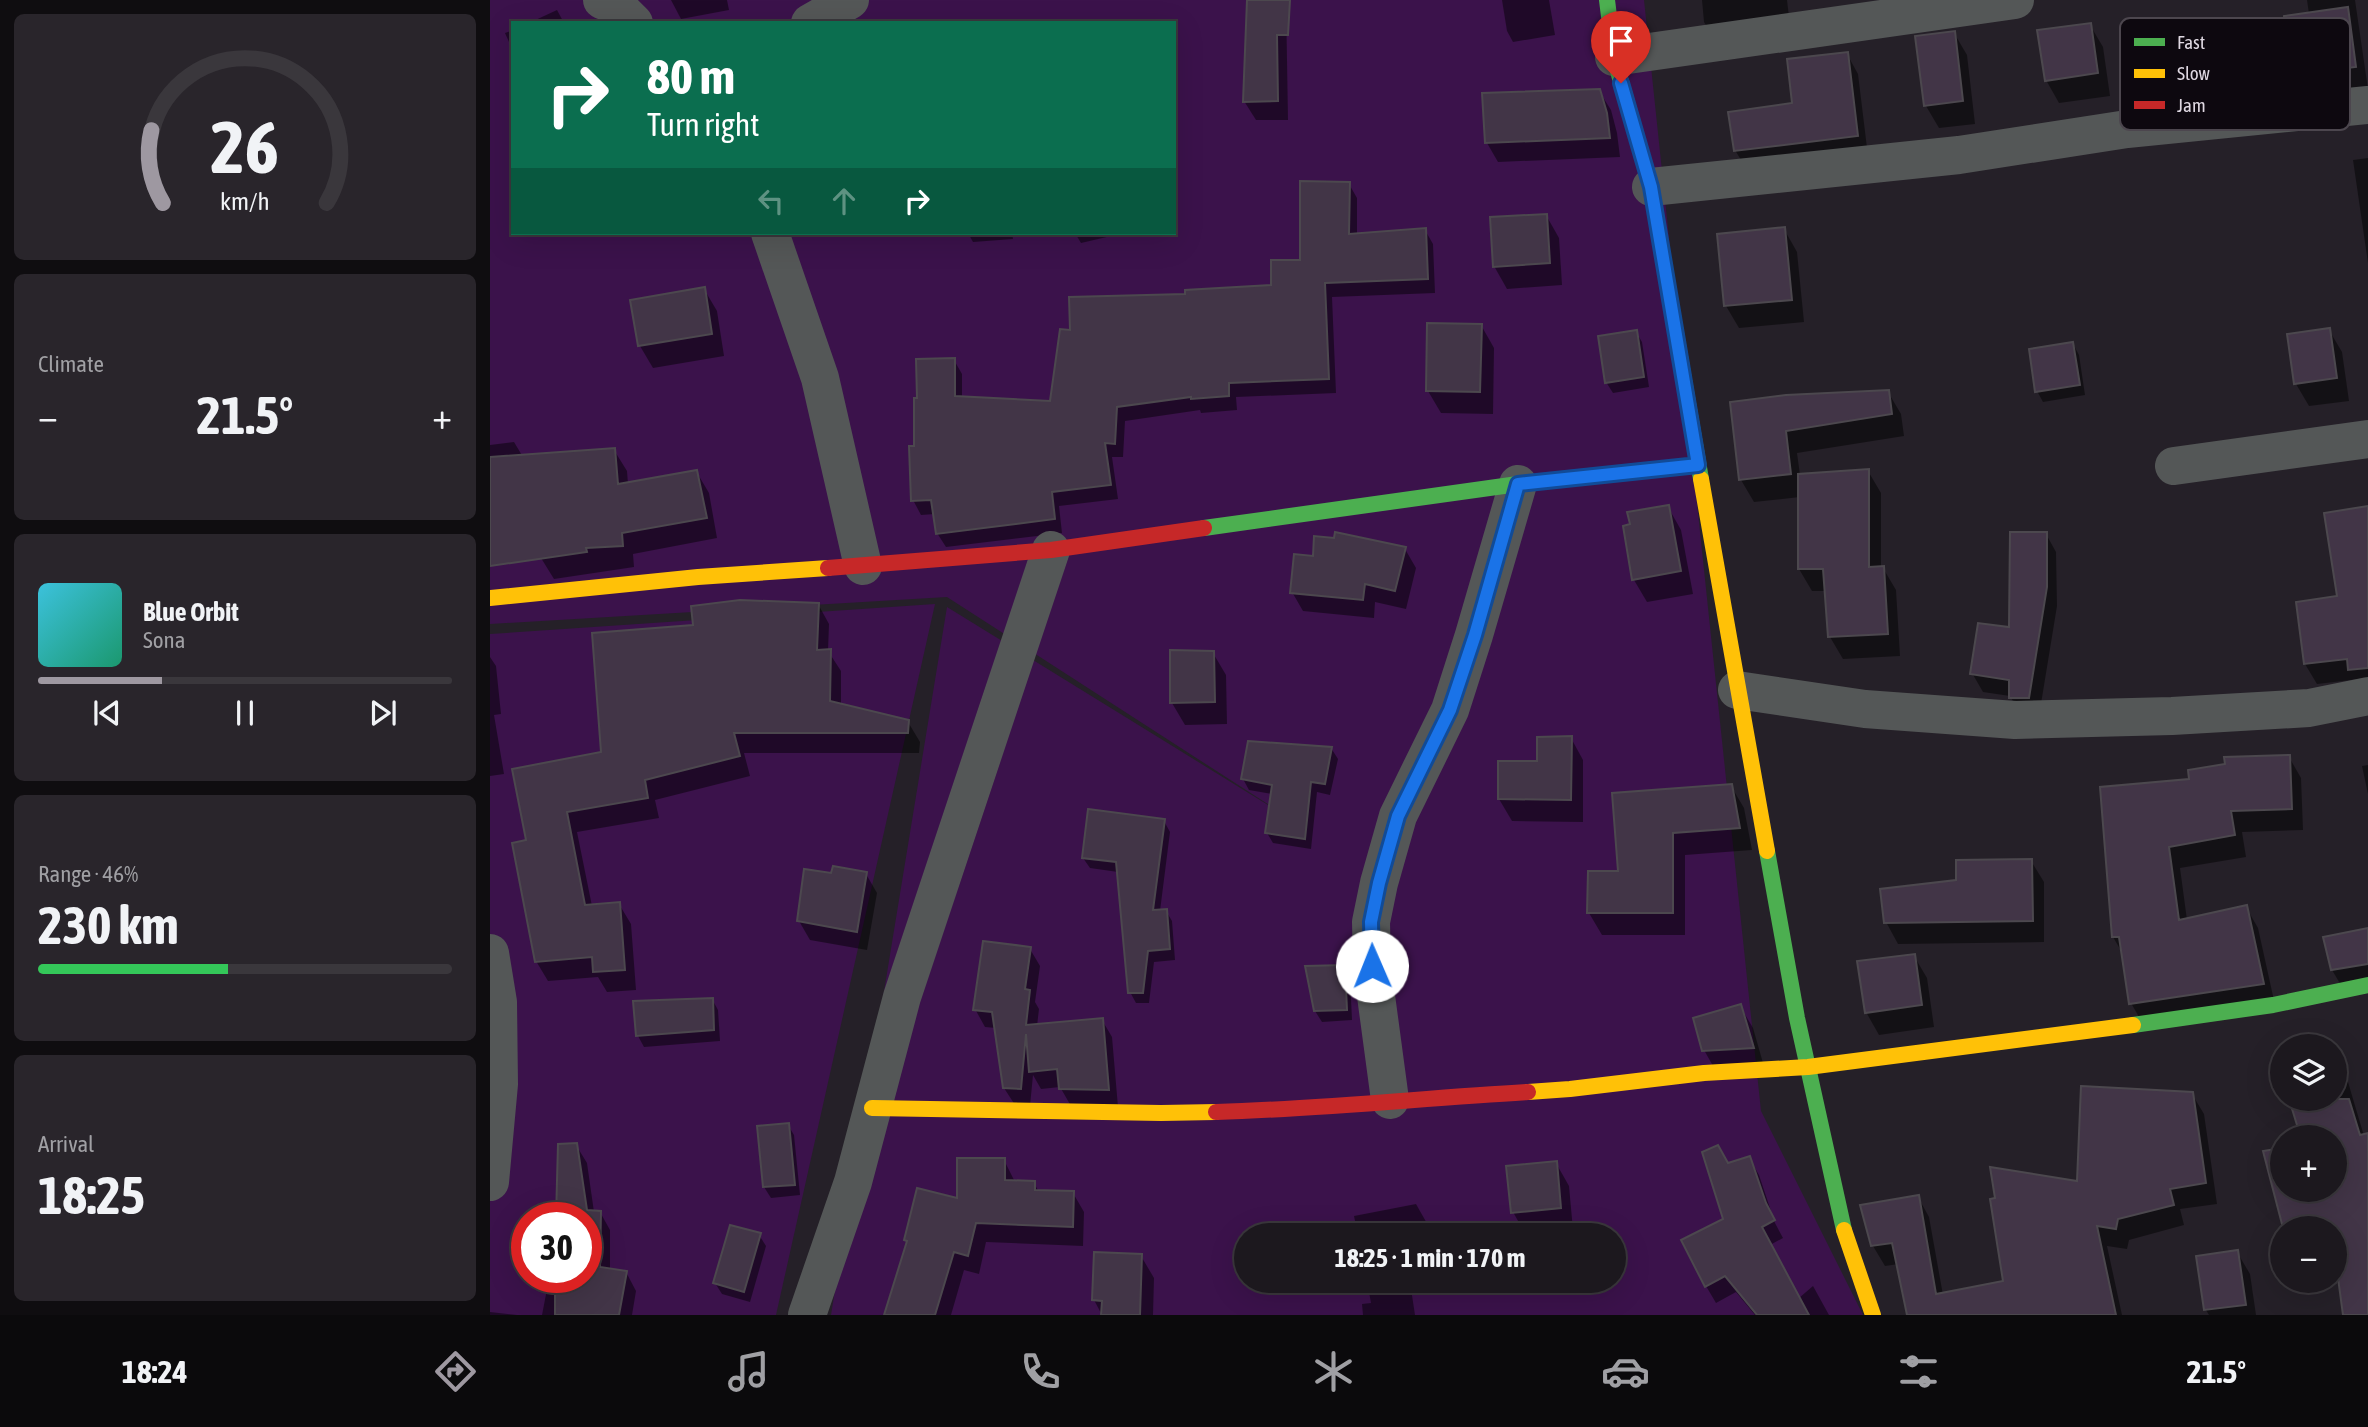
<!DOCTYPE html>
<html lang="en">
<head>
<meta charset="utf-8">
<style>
  :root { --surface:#1c181e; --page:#29252b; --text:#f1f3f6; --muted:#a0a0a4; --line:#3a373c; --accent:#9e98a1 }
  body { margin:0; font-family:"Asap Condensed",sans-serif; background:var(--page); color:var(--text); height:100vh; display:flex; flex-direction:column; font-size:26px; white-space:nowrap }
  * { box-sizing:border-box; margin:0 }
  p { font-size:23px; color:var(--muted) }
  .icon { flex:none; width:38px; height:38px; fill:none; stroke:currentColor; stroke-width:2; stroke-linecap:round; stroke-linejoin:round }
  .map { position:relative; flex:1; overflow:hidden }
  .panel { display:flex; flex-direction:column; gap:14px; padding:14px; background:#0f0d10; width:490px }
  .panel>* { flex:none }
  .hud { position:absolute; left:21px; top:21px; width:665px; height:214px; border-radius:0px; box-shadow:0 7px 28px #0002,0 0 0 2px var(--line); background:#0b6e4f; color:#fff; overflow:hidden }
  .controls { position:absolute; left:1780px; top:1034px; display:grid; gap:14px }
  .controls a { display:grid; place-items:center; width:77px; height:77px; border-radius:50%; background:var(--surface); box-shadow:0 7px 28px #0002,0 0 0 2px var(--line); font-size:35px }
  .speed { position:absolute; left:21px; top:1202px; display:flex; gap:14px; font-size:35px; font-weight:700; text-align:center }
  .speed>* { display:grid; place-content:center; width:91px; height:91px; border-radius:50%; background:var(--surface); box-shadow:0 7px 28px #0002,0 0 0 2px var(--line); line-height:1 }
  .speed .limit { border:10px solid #d22; background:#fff; color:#111 }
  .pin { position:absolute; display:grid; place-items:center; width:60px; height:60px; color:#fff; margin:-72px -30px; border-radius:50% 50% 50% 0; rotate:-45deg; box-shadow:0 0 7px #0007 }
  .pin .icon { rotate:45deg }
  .me { position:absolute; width:77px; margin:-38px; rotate:359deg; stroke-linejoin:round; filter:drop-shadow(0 0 5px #0008) }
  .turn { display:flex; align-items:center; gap:24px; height:147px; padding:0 21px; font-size:32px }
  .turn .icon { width:91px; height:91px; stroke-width:2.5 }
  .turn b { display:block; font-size:49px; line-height:60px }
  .lanes { display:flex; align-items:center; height:66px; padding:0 21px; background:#0003; justify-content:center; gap:35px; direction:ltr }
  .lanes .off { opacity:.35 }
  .big { font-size:52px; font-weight:700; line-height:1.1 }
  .panel .tile { flex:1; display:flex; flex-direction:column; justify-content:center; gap:10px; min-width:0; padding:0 24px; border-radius:10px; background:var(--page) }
  .panel .dial { align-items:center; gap:0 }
  .dial svg { height:182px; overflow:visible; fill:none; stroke:var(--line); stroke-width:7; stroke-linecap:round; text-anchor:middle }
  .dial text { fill:var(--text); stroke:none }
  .song { display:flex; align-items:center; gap:21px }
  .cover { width:84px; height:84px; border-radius:10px; background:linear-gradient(135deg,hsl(190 70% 55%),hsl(160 70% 35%)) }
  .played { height:7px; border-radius:4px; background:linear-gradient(90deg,var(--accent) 30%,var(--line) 30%) }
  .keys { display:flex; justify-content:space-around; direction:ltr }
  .heat { display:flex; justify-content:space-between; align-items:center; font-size:38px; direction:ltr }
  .charge { height:10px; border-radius:5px; background:linear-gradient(90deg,#34c759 46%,var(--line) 0) }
  .trip { position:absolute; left:744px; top:1223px; width:392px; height:70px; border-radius:35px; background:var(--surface); box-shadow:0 7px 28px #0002,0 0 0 2px var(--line); font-weight:700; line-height:70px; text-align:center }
  .tab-bar { display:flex; height:112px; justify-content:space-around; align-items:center; background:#0b0a0c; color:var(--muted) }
  .tab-bar .icon { width:49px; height:49px }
  .tab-bar .current { color:var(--accent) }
  .tab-bar b { font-size:32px; color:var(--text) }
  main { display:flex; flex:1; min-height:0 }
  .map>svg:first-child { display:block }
  .green { fill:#3b124b; fill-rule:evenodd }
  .shadow { fill:#0007 }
  .building { fill:#423547; stroke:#4c484e; stroke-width:2 }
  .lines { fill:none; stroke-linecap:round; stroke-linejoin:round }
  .street { stroke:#545757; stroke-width:38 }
  .fast { stroke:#4caf50; stroke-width:16 }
  .slow { stroke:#ffc107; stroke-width:16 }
  .jam { stroke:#c62828; stroke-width:16 }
  .route-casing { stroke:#114b97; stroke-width:18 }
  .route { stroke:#1a73e8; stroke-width:12 }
  .key { fill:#0d080f; stroke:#4c464e; stroke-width:2 }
  .key-label { font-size:19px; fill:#dfd8e2 }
</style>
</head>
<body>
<main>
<section class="panel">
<div class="tile dial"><svg viewBox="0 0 100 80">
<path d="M14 69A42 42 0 1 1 86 69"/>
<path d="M14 69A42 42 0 0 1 9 37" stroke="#9e98a1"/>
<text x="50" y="56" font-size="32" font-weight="700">26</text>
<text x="50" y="72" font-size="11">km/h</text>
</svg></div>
<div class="tile"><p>Climate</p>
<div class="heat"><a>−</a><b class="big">21.5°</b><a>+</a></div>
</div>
<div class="tile">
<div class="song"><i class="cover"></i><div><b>Blue Orbit</b><p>Sona</p></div></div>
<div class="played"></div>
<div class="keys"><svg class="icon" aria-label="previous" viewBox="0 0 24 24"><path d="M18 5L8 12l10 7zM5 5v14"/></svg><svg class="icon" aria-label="pause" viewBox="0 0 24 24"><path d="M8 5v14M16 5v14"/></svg><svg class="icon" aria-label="next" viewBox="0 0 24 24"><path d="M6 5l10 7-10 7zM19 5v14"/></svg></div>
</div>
<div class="tile"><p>Range · 46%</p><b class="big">230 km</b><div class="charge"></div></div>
<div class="tile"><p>Arrival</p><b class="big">18:25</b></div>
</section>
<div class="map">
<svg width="1878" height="1315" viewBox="0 0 1878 1315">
  <rect width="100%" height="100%" fill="#252028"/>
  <!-- green -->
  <g class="green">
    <path d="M0,0H1154L1271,1111L1373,1315H341L457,607L804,821L457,597L0,624ZM23,23H684V233H23ZM756,1236H1124V1281H756Z"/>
    <path d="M445,604L286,1315H0V634ZM37,1218H96V1278H37Z"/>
  </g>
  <!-- shadow -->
  <g class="shadow">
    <path d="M181,0H237L239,10L191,19Z"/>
    <path d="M759,0H796L798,120H766L754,101Z"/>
    <path d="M1012,0H1059L1065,35L1023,42L1017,31Z"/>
    <path d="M1212,0H1297L1301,34L1227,44L1214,22Z"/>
    <path d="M1817,0H1865L1878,89L1816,97L1803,74L1819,14Z"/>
    <path d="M67,10L74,23H39Z"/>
    <path d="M1600,25L1613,47L1620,96L1569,103L1556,80Z"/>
    <path d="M23,30V51L15,33Z"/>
    <path d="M1464,33L1477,55L1485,124L1449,128L1436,106Z"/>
    <path d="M1357,54L1368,74L1378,156L1257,170L1245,150L1304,104Z"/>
    <path d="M1109,91L1121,110L1127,133L1130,157L1008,162L997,143Z"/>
    <path d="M1878,158V263L1863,160Z"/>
    <path d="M859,184L867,198V235L935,230L943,244L945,293L842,297L846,393L746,397L747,410L711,413L710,410L635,421L633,457H622L628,499L569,506L572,533L456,547L447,533L445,514L431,515L423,500L425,448L464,360L472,374V399L562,403L581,332L709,295L783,287L812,261Z"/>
    <path d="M1056,215L1069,238L1072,285L1017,289L1004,266Z"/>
    <path d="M1294,229L1307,252L1314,322L1249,328L1236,306Z"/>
    <path d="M478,233H522L523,239L483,242Z"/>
    <path d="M585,233H634L591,243Z"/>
    <path d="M214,289L227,311L234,356L163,368L150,346L142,302Z"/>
    <path d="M991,325L1004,348L1003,414L951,413L938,391Z"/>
    <path d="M1839,330L1852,352L1859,401L1819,406L1806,384L1799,335Z"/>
    <path d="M1146,332L1152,342L1159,387L1123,393L1116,382Z"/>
    <path d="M1583,344L1589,355L1595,395L1553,402L1547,391Z"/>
    <path d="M1398,392L1411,414L1414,436L1307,453L1310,475L1378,471L1391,493V568H1393L1406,590L1410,656L1353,659L1340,637L1336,591H1322L1309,569L1310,497L1264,502L1251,480L1242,403Z"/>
    <path d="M24,442L33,457L124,450L137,471L138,484L206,471L219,493L227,538L143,554L144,567L64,579L51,558L0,556V445Z"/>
    <path d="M1178,507L1191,530L1203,594L1157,602L1144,580L1135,527Z"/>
    <path d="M1878,508V678L1827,684L1815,664L1849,598Z"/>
    <path d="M1556,534L1566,552L1567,606L1549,716L1531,715L1520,696L1493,692L1482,673L1521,629Z"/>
    <path d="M915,549L926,568L916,609L885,602L884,618L813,611L802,592L824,558Z"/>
    <path d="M328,604L339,624L338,651L351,671V705L418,722L430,742L429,753H254L260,776L165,800L169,818L87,832L102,906L129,904L141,924L146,990L117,992L108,977L58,981L46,961L38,842L113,754L205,627Z"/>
    <path d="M723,653L736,675L737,724L695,725L682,703Z"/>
    <path d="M0,657L6,666L11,714L4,715L14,774L0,776Z"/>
    <path d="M1081,738L1093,760V822L1022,821L1009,799Z"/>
    <path d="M841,748L848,759L840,795L827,792L821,849L783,843L777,833L782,794L759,790L753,779Z"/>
    <path d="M1799,757L1811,778L1813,830L1752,832L1756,857L1690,868L1697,920L1756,907L1768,928L1785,1005L1653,1024L1641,1003L1633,954L1623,937L1701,780Z"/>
    <path d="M1878,765V794L1872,766Z"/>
    <path d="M1241,786L1254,808L1262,850L1195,855V935H1112L1099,913L1130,873Z"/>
    <path d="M674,821L680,832L670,911H676L682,921L685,960L664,962L659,1003H646L640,992L628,872L600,868L593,858Z"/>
    <path d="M1541,861L1554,882V942L1408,944L1396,922Z"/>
    <path d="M376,874L387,893L377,950L320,940L309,921L343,875Z"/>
    <path d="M1878,930V988L1855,992L1842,970L1835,938Z"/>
    <path d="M540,949L550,966L545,1002L549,1009L547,1026L612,1020L622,1037L628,1107L581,1106L570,1087L551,1089L543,1075L540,1106L525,1105L514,1088L506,1028L495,1027L485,1009Z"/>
    <path d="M1424,956L1437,978L1444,1027L1389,1035L1376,1012Z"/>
    <path d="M854,966L860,977L862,1020L832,1022L825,1011Z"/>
    <path d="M222,999L228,1010L230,1041L154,1047L148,1036Z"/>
    <path d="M1250,1006L1263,1028L1275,1070L1227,1073L1214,1050Z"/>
    <path d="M1844,1061L1858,1082L1874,1136L1878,1135V1315H1855L1849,1270L1844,1272V1228H1795L1775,1153L1792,1150V1190H1844V1138L1801,1099H1844Z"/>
    <path d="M1702,1094L1714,1114L1727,1204L1690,1209L1694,1225L1639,1240L1637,1249L1617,1246L1632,1315H1419L1409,1264L1395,1266L1383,1246L1428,1197L1439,1217L1453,1295L1515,1283L1588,1183Z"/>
    <path d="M298,1125L304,1135L310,1195L281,1198L274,1187Z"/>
    <path d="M86,1145L97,1163L104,1212H110L120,1230V1270L136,1272L146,1291L142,1315H52L58,1284L67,1286V1278H96V1218H68Z"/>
    <path d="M1259,1158L1269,1175L1285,1223L1293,1238L1280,1245L1309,1298L1323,1286L1339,1315H1265L1246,1292L1226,1303L1216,1286L1235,1220L1237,1165Z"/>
    <path d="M514,1160L525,1182L544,1183L549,1192L583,1193L594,1212L593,1246L496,1242L489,1274L474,1270L461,1315H396L418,1243L416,1240L469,1200Z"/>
    <path d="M1066,1163L1079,1186L1083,1230L1036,1235L1023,1212Z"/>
    <path d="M926,1204L939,1227L941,1236H868L864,1216Z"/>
    <path d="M269,1235L276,1246L260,1302L232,1294L225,1283Z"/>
    <path d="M1747,1252L1760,1274L1766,1315H1719L1716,1310L1708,1257Z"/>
    <path d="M651,1256L664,1278L663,1315H612L604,1300Z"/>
    <path d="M877,1281H927L920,1282L925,1315H873L872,1304L881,1303Z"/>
    <path d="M0,1312L27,1315H0Z"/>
  </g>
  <!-- building -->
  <g class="building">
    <path d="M757,0H800L798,35H787L788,101L753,102Z"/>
    <path d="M1858,7L1866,67L1801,75L1794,16Z"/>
    <path d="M1601,23L1608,73L1555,81L1547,30Z"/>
    <path d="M1465,31L1473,101L1434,106L1425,36Z"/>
    <path d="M1358,52L1368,136L1244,151L1238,112L1302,103L1297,59Z"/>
    <path d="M1110,89L1117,113L1120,138L995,143L992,93Z"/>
    <path d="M810,181L860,182L859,234L936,228L938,279L835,283L839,379L739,383V396L701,399V397L627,407L625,444L615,443L621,485L562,492L565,519L446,534L441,500L421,501L419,446H424V398H427L426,359L465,358V396L560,401L570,329L580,330L579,297L695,294V290L781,285V260H810Z"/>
    <path d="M1057,214L1060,263L1003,267L1000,217Z"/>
    <path d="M1295,227L1302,300L1234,306L1227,234Z"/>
    <path d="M215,287L222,334L148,346L140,300Z"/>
    <path d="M937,323L992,324L990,392L936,391Z"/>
    <path d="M1840,328L1847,378L1804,384L1797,334Z"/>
    <path d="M1147,330L1154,377L1115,383L1108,336Z"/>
    <path d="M1583,342L1590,385L1545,392L1539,349Z"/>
    <path d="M1399,390L1402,414L1296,431L1301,474L1249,480L1240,402L1296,395Z"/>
    <path d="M125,448L128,484L207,470L217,518L132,533L133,546L96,548L97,552L0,566V457Z"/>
    <path d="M1379,469V567L1394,566L1398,634L1338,637L1333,569H1308V474Z"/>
    <path d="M1179,505L1191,571L1142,580L1133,526L1140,524L1137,512Z"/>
    <path d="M1878,506V668L1858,670L1857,659L1814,664L1806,602L1847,596L1834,513Z"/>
    <path d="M845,532L916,547L905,591L875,584L873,600L800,593L804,554L823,556L824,536L844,538Z"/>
    <path d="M1520,532H1557V587L1539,698H1519V680L1480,674L1488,623L1519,627Z"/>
    <path d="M250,600L329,603L327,650L341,649L340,701L419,720L418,733H244L250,756L155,780L158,798L77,812L95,905L130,902L135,970L103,972L102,957L45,962L22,843L36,840L22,769L111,752L102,633L203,625L201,606Z"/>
    <path d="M680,650L724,651L725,702L680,703Z"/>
    <path d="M1082,736L1081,800L1008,799V761H1047V737Z"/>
    <path d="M758,741L842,747L835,784L821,782L815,839L775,833L782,785L751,779Z"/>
    <path d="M1800,755L1802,809L1741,811L1745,835L1679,847L1689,920L1757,905L1774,984L1639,1004L1629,937H1622L1610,787L1699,779L1698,770L1735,764L1734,757Z"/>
    <path d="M1242,784L1250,828L1183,833V913H1097L1098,871H1128L1122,793Z"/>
    <path d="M598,809L675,819L663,910L677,909L680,949L658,951L653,993H638L626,862L592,858Z"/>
    <path d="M1542,859L1543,921L1394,923L1390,889L1466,880V860Z"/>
    <path d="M343,866L377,872L367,932L307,921L314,869L341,873Z"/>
    <path d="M1878,928V964L1841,970L1833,937Z"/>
    <path d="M493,941L541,947L535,989L540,990L536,1025L613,1018L619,1090L569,1089L567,1069L539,1072L536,1034L531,1089L513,1088L502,1012L483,1010Z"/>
    <path d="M1425,954L1432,1005L1375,1013L1367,961Z"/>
    <path d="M855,965L857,1010L824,1011L815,966Z"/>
    <path d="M223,998L224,1030L146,1036L143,1001Z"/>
    <path d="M1251,1004L1264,1048L1212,1051L1203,1018Z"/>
    <path d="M1591,1086L1703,1092L1716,1183L1680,1189L1684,1205L1628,1219L1626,1229L1607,1226L1626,1315H1417L1402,1243L1381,1246L1370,1205L1429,1195L1446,1294L1513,1281L1500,1199L1505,1198L1500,1167L1587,1181Z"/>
    <path d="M1799,1099H1859L1870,1135L1878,1133V1315H1853L1844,1248V1228H1793L1773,1151L1792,1148V1190H1844V1138H1811Z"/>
    <path d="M299,1123L305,1185L273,1187L267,1126Z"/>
    <path d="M87,1143L97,1210L111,1211L110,1267L137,1271L129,1315H65V1278H96V1218H66L68,1144Z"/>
    <path d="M1228,1145L1238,1163L1260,1156L1276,1203L1285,1220L1272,1227L1319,1315H1267L1235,1276L1215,1287L1191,1240L1233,1219L1212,1152Z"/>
    <path d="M467,1158H515V1180L545,1181V1190L584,1191L583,1227L486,1223L478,1256L464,1252L445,1315H394L417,1241L414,1240L427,1188L467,1198Z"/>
    <path d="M1067,1161L1071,1208L1021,1213L1016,1166Z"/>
    <path d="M240,1225L271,1233L254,1292L223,1283Z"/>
    <path d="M1748,1250L1756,1305L1714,1310L1706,1256Z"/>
    <path d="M604,1252L652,1254L650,1315H611L612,1301L602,1300Z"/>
  </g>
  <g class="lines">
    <!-- street -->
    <g class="street">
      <path d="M112,0L127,6L144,23"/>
      <path d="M320,23L360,0"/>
      <path d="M1124,57L1525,0"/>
      <path d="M1161,187L1469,155L1637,129L1878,105"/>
      <path d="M280,233L330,378L373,566"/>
      <path d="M1684,466L1878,439"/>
      <path d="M1247,690L1375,709L1525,720L1682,716L1819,708L1878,696"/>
      <path d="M0,953L8,1002L9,1084L0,1182"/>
      <path d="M900,1100L882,966L881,922L889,883L908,816L960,710L984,635L1028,484"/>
      <path d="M317,1315L363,1182L412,997L561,550"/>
    </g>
    <!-- fast -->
    <g class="fast">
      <path d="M1117,0L1124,57L1161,187L1211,479"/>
      <path d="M714,528L1028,484L1208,465"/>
      <path d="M1277,851L1307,1018L1354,1230"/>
      <path d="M1643,1025L1783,1005L1878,985"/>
    </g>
    <!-- slow -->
    <g class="slow">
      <path d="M1211,479L1277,851"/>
      <path d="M0,598L208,577L338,568"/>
      <path d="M1038,1092L1080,1089L1214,1073L1318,1067L1643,1025"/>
      <path d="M382,1108L671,1113L726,1112"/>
      <path d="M1354,1230L1383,1315"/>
    </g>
    <!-- jam -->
    <g class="jam">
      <path d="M338,568L561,550L714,528"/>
      <path d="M726,1112C830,1109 934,1098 1038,1092"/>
    </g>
  </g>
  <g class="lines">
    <defs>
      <path id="route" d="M882,966L881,922L889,883L908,816L960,710L985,635L1028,484L1208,465L1161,187L1131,83"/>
    </defs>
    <!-- route casing -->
    <use href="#route" class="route-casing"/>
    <!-- route -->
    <use href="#route" class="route"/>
  </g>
  <!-- legend -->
  <rect x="1630" y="18" width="230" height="112" rx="10" class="key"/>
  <rect x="1644" y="38" width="31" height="8" fill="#4caf50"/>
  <rect x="1644" y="69" width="31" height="9" fill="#ffc107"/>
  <rect x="1644" y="101" width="31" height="8" fill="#c62828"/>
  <g class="key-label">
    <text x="1687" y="49">Fast</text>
    <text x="1687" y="80">Slow</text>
    <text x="1687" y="112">Jam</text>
  </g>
</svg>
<div class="controls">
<a><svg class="icon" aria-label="layers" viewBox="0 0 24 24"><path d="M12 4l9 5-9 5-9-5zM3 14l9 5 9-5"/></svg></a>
<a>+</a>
<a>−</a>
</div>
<div class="speed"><div class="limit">30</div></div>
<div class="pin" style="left:1131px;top:83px;background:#d93025"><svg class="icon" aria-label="arrive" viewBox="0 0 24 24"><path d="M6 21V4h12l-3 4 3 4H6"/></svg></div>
<svg class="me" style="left:882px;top:966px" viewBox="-20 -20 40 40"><circle r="19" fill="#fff"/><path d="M0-13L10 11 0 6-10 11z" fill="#1a73e8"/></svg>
<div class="trip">18:25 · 1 min · 170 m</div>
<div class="hud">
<div class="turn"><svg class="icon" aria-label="right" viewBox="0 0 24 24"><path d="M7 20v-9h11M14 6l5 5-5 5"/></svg><div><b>80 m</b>Turn right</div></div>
<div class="lanes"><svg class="icon off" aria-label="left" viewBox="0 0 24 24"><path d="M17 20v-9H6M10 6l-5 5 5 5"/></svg><svg class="icon off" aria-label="ahead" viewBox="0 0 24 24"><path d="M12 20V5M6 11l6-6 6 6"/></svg><svg class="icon" aria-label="right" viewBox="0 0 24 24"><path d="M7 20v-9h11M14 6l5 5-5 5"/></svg></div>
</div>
</div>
</main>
<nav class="tab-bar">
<b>18:24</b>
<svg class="icon current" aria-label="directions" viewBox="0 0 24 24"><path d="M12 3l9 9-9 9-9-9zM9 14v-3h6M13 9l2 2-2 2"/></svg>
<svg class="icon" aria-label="music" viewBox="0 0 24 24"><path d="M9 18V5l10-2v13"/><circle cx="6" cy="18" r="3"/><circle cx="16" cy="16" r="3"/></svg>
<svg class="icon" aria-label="phone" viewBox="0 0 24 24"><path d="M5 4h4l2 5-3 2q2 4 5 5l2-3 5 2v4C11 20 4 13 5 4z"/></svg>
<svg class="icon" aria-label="climate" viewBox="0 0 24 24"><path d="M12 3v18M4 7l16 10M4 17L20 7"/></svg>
<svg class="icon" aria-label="car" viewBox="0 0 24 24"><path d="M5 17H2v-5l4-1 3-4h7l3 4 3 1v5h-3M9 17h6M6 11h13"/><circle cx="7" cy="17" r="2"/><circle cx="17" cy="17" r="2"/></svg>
<svg class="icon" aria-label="filters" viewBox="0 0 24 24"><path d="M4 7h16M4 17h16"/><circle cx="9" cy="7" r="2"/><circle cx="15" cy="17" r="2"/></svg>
<b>21.5°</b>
</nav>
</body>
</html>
